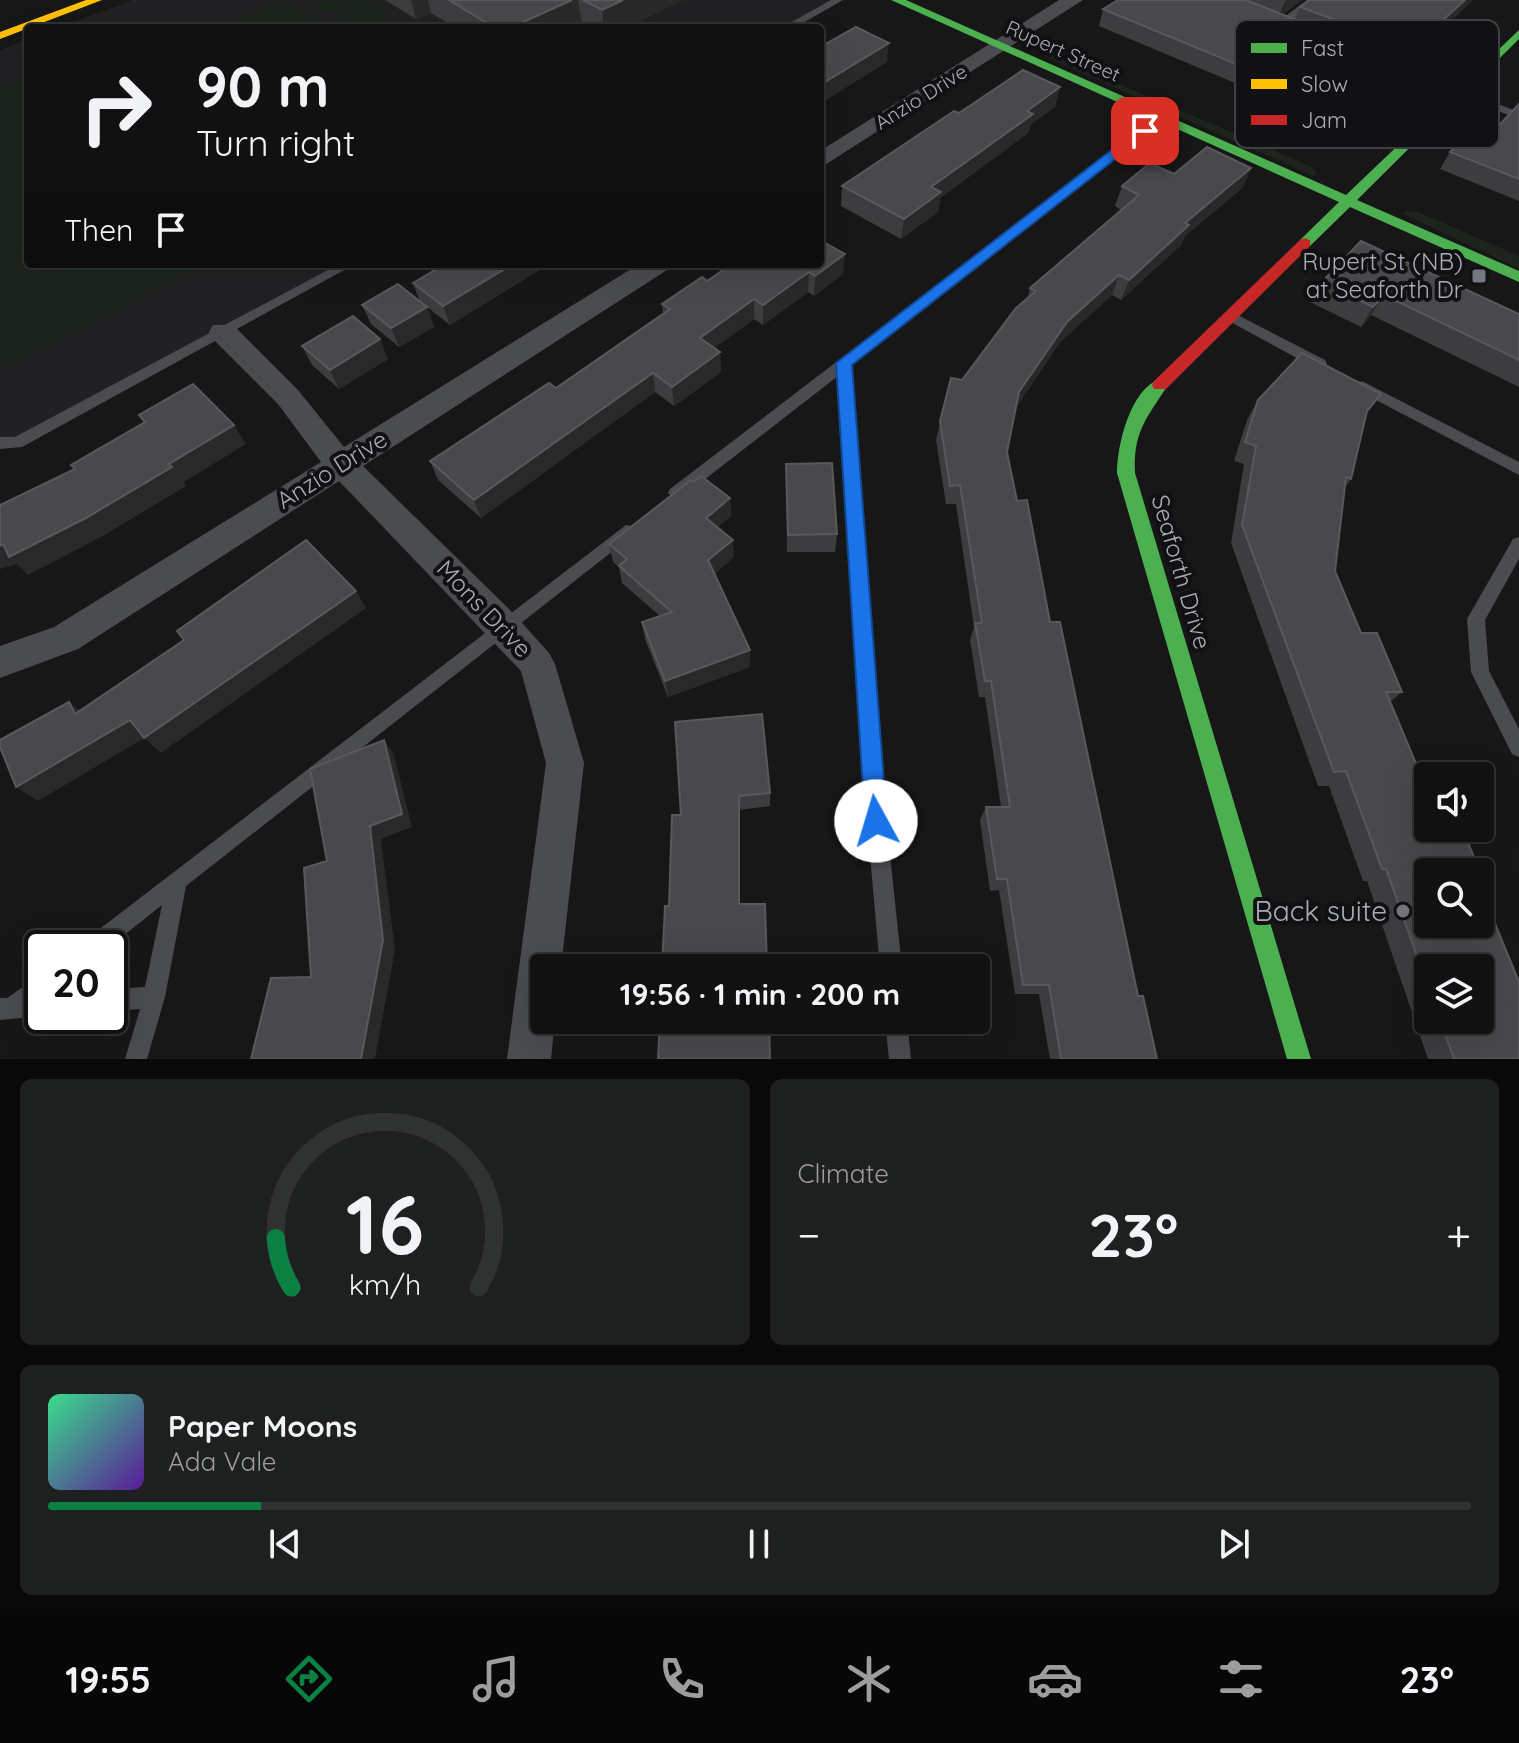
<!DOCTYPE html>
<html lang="en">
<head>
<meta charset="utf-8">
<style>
  :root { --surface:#111; --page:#1e1f1f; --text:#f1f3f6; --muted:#9c9d9f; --line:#303131; --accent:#0b8043 }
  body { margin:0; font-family:Quicksand,sans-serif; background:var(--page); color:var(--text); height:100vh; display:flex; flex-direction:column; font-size:30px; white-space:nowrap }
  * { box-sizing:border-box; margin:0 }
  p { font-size:26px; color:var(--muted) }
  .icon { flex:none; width:44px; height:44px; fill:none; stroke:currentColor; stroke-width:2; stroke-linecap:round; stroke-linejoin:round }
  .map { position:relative; height:1059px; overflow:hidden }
  .side { display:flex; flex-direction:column; gap:20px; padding:20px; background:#090909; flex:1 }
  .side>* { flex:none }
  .top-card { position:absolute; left:24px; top:24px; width:800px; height:244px; border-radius:8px; box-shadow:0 8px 32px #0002,0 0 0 2px var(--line); background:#111; color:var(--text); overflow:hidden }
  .tools { position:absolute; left:1414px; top:762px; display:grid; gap:16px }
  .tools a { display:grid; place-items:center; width:80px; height:80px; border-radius:8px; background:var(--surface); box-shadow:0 8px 32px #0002,0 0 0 2px var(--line); font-size:40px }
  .speed { position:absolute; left:24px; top:930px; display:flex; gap:16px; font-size:40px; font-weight:700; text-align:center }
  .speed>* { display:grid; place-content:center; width:104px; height:104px; border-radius:50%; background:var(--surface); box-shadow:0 8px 32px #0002,0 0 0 2px var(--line); line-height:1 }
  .speed .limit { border:4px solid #111; border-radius:12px; background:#fff; color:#111 }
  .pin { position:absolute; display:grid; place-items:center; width:68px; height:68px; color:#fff; margin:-34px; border-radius:16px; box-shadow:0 4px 12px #0006 }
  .me { position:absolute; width:88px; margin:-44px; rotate:354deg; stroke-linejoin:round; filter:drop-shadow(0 0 6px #0008) }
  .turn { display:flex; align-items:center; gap:28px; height:168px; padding:0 40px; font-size:36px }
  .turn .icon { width:104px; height:104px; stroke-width:2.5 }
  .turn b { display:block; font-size:56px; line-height:68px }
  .then { display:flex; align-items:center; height:76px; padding:0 40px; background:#0003; gap:16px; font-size:30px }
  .big { font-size:60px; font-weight:700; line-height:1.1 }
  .side .widget { flex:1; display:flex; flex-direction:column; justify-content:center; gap:12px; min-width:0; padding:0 28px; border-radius:12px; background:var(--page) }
  .side .dial { align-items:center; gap:0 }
  .dial svg { height:208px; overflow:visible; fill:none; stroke:var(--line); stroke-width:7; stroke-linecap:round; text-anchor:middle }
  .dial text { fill:var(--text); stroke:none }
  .song { display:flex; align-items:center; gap:24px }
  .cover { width:96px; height:96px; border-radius:12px; background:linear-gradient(135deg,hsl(150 70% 55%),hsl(270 70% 35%)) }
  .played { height:8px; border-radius:4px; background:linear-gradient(90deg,var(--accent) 15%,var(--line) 15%) }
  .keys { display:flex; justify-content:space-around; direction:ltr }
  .heat { display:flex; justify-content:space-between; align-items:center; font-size:44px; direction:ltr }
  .side .tiles { flex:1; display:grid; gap:20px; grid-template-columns:1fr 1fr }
  .widget:last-child { grid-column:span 2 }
  .trip { position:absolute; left:530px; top:954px; width:460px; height:80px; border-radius:8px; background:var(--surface); box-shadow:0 8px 32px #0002,0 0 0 2px var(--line); font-weight:700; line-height:80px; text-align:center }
  .tab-bar { display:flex; height:128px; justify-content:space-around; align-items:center; background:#070707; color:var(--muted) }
  .tab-bar .icon { width:56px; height:56px }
  .tab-bar .on { color:var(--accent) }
  .tab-bar b { font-size:36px; color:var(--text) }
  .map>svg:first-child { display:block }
  .built { fill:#212123 }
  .green { fill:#1d241e }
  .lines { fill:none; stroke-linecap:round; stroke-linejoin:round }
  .lane { fill:#4b4c50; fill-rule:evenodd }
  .street { fill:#4b4c50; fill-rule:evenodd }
  .fast { fill:#4caf50; fill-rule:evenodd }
  .slow { fill:#ffc107; fill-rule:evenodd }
  .jam { fill:#c62828; fill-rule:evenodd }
  .wall { fill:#3d3d3f; fill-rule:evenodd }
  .shaded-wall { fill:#29292a }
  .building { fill:#49494c; stroke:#58595d; stroke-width:2 }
  .route { fill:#1a73e8; stroke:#114b97; stroke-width:2 }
  .poi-dot { fill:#757880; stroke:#111113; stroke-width:3 }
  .labels { text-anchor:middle; stroke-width:8; stroke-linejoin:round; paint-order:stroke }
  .far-street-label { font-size:20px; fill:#a8adb8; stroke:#111113 }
  .poi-label { font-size:24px; fill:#a8adb8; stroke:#111113; text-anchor:end }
  .street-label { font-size:24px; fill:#a8adb8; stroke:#111113 }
  .near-poi-label { font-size:28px; fill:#a8adb8; stroke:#111113; text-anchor:end }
  .key { fill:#111113; stroke:#3e4045; stroke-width:2 }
  .key-label { font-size:22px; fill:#a8adb8 }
</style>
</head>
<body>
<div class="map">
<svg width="1519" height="1059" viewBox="0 0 1519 1059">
  <rect width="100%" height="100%" fill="#171717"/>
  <!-- built -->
  <g class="built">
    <path d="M133,0H838L786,28H58Z"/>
    <path d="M28,39V264H349L17,443H0V50Z"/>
  </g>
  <!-- green -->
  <g class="green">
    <path d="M281,0H288L330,28H211Z"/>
    <path d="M315,0H372L387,10L385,28H343L345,22L332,12L308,9Z"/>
    <path d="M1049,54L1312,167L1317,174L1313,176L1044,56Z"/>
    <path d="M28,77V264H207L0,371V88Z"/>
    <path d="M1405,211L1418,212L1519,256V269L1404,214Z"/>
  </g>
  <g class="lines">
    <!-- lane -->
    <g class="lane">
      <path d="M831,0H843L794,28H781Z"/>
      <path d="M1307,0H1318L1283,28H1275V24Z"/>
      <path d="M1372,57L1519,112V119L1368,62L1367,60Z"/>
      <path d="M1157,117L1167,119L851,365L877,732L902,968H880L859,732L838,376L682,497L676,499L668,493L670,489Z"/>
      <path d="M339,264H355L22,447L0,449V437H15Z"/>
      <path d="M1230,311L1325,360L1327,364L1325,368H1315L1225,319V313Z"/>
      <path d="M1362,381L1519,462V475L1357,390L1355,386Z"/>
      <path d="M626,525L632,526L634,531L632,536L186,886L165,997L147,1059H125L140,1009L110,1011V989L145,987L162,905L108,948H81L84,941Z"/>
      <path d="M1519,537V559L1485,620L1489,671L1519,729V757L1512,754L1471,672L1467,619L1513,539Z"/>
      <path d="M42,974L44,1016L0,1020V998H7Z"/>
      <path d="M885,1020H907L911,1059H889Z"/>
    </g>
    <!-- street -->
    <g class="street">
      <path d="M1059,0H1083L820,168V151Z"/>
      <path d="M639,264H671L667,270L363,466L515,615L549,653L555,664L584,763L561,968H544V1020H555L551,1059H507L546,763L521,671L339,481L78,649L0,678V646L54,627L321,462L278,404L213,339L209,332L213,325H233L298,390L344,447Z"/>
    </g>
    <!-- fast -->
    <g class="fast">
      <path d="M891,0H906L1346,195L1519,30V39L1357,200L1519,271V282L1350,207L1310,246H1300V240L1339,202Z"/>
      <path d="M1160,379L1168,385C1147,418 1133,431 1135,473L1311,1059H1287L1117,473C1117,446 1130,389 1160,379Z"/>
    </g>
    <!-- slow -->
    <path class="slow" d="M86,0H102L0,39V32Z"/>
    <!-- jam -->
    <path class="jam" d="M1305,238L1310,240V246L1166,389H1154L1152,385L1154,381L1300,240Z"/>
  </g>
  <!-- wall -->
  <g class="wall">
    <path d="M385,0H683L626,28H587L582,25L576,28H456L431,13L416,19Z"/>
    <path d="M1118,0H1302L1282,15L1295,19L1300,7L1473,0L1410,59L1400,64L1395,62L1389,74L1333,124L1099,26L1103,9Z"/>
    <path d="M1060,87L1055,107L1031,124L1028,133L940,198L938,212L901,239L841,206L842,186L959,113Z"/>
    <path d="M1519,104V201L1440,169L1450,152L1492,133Z"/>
    <path d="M1251,168L1242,188L1185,236L1181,245L1121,300L1112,295L1061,341L1016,407L1007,452L1017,501L1050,622L1138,996L1157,1059H1050L1039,994H1015L999,890L990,891L980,820L986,807H1001L985,697H979L970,640L974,627L956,504H946L936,440L951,378L962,380L1027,299L1030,288L1121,210L1115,206L1122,186L1174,174Z"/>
    <path d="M445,264H549L450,325L427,307L434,327L399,347L371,324L362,305L420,302L413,283Z"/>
    <path d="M732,264L843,274L814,296L808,292L763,325L754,319L714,348L720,352L721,372L674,406L655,392L481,518L438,480L430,461L556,388L663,313L662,304L707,281Z"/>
    <path d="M1322,282L1519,314V387L1371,315L1361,327L1310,302Z"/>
    <path d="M302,346L388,359L339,389L312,365Z"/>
    <path d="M1258,400L1366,415L1351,479L1344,489L1335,571L1361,633L1402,692L1390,702L1428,792L1478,867L1473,870L1519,1059H1428L1367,881H1363L1329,786H1318L1231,543L1244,464L1234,461L1247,420ZM1428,968L1480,1020H1428Z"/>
    <path d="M786,464L837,534L835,552H787Z"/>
    <path d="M694,482L730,498L731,516L717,527L734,557L714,574L750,667L668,697L645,639L642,622L660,616L622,583L619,567L613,562L609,544Z"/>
    <path d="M675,722L770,793V806L739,810V904L669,906L681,815Z"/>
  </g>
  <!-- shaded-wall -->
  <g class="shaded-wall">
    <path d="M411,0H428L431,13L416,19Z"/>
    <path d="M572,0H578L582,25L576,28H510Z"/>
    <path d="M623,0H683L626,28H604L602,10Z"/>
    <path d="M1287,0H1302L1278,18L1285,1Z"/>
    <path d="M1465,0H1473L1410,59L1400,64L1409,47Z"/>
    <path d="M889,43L887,62L820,104V85Z"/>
    <path d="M1398,57L1389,74L1333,124L1342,108Z"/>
    <path d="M1060,87L1055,107L1031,124L1028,133L940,198L938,212L901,239L904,219L931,187L1027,111Z"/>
    <path d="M1251,168L1242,188L1185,236L1181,245L1121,300L1129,280L1185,223Z"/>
    <path d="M845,254L843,274L814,296L815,276Z"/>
    <path d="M513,264H549L450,325L443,306Z"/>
    <path d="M809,272L808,292L763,325V305Z"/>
    <path d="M1119,275L1112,295L1061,341L1014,411L1019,392L1067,322Z"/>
    <path d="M1384,295L1371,315L1361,327L1373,307Z"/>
    <path d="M754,299V319L701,358L700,338Z"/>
    <path d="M427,307L434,327L399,347L391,328Z"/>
    <path d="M380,339L388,359L339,389L330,370Z"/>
    <path d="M720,352L721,372L674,406L672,387Z"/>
    <path d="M653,373L655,392L481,518L474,500Z"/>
    <path d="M234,425L246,444L184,482L186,486L103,536L28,575L17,564L0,569V546L169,464Z"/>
    <path d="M730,498L731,516L707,536L706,518Z"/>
    <path d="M733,540L734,557L710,578L708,560Z"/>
    <path d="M356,591L366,608L161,753L144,738Z"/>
    <path d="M750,650V667L668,697L665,681Z"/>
    <path d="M69,702L88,717L75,714Z"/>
    <path d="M130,720L148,736L38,801L16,787Z"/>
    <path d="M384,740L394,755L412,827L381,839L395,950L375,1059H361L370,826Z"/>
  </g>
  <!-- building -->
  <g class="building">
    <path d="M449,0H572L510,28H495Z"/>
    <path d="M583,0H623L602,10Z"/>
    <path d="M1118,0H1246L1281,14L1398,57L1342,108L1103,9Z"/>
    <path d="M1310,0H1465L1419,42L1409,47L1300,7Z"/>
    <path d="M856,27L889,43L820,85V47Z"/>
    <path d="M1023,70L1060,87L1027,111L1033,114L931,187L941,192L904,219L842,186L954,111L959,113Z"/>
    <path d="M1519,104V179L1450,152L1476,126L1492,133Z"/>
    <path d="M1207,147L1251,168L1185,223L1189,225L1129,280L1119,275L1067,322L1019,392L1007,452L1017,501L1027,500L1050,622H1060L1138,996H1143L1157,1059H1061L1049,985H1023L1007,879H997L986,807H1010L991,681H985L975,623H982L960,485L950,486L940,421L951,378L962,380L1016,308L1036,291L1030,288L1139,195L1122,186L1150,163L1174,174Z"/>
    <path d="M820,240L845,254L815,276L809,272L763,305L754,299L700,338L720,352L672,387L653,373L474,500L430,461L549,383L556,388L670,309L662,304L702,277L707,281L732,264H820Z"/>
    <path d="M1361,241L1519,314V360L1384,295L1373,307L1322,282Z"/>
    <path d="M445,264H513L443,306L413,283Z"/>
    <path d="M398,284L427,307L391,328L362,305Z"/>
    <path d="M353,316L380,339L330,370L302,346Z"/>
    <path d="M1302,353L1381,394L1367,411L1351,479L1346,477L1335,571L1361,633H1377L1402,692H1386L1428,792V828H1462L1478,867H1472L1474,872H1428V924H1480V887L1519,982V1059H1454L1440,1020H1480V968H1428V987L1386,869H1382L1346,771L1334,772L1242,525L1256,446L1245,442L1258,400Z"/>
    <path d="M193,384L234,425L169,464L172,467L86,518L9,557L3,544L0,546V505L75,469L71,465L145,422L139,415Z"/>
    <path d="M832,463L837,534L788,535L786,464Z"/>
    <path d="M701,476L730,498L706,518L733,540L708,560L750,650L665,681L642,622L672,612L619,566L627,559L609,544L691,480L694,482Z"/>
    <path d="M306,540L356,591L144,738L130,720L16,787L0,747V740L69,702L75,714L184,640L177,631Z"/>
    <path d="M762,714L770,793L739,796V904H765L767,968H662L665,906H669L672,815H681L675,722Z"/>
    <path d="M384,740L402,814L370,826L383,940L361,1059H251L271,978L311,977L304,868L327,861L310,769Z"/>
    <path d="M660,1020H769L770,1059H658Z"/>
  </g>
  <!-- route -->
  <path class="route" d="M1140,128L1151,131L852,365L887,821L884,828L876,832L869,828L865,821L836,363Z"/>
  <!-- markers -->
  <g class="poi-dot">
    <rect x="1471" y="268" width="16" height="16" rx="4"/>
    <circle cx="1403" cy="911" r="8"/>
  </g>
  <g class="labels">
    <!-- far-street labels -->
    <g class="far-street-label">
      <text transform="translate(1063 51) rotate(24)" y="7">Rupert Street</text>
      <text transform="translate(921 97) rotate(-32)" y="7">Anzio Drive</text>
    </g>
    <!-- poi labels -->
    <g class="poi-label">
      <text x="1463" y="270">Rupert St (NB)<tspan x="1463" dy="28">at Seaforth Dr</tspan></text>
    </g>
    <!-- street labels -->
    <g class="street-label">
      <text transform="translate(332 470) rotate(-32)" y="8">Anzio Drive</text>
      <text transform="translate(1181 572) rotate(74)" y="8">Seaforth Drive</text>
      <text transform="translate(484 609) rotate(46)" y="8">Mons Drive</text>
    </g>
    <!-- near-poi labels -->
    <g class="near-poi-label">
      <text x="1387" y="921">Back suite</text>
    </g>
  </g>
  <!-- legend -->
  <rect x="1235" y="20" width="264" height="128" rx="12" class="key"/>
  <rect x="1251" y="43" width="36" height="10" fill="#4caf50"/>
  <rect x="1251" y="79" width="36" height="10" fill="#ffc107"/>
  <rect x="1251" y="115" width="36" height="10" fill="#c62828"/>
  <g class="key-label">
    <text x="1301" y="56">Fast</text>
    <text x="1301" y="92">Slow</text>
    <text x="1301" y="128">Jam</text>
  </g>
</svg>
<div class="tools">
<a><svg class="icon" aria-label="sound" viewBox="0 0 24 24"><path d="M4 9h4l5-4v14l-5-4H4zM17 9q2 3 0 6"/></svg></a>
<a><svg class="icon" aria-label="search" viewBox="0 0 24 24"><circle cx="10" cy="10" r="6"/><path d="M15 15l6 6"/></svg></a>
<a><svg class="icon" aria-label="layers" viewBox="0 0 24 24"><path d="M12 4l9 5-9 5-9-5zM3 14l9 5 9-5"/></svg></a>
</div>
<div class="speed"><div class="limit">20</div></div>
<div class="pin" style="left:1145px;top:131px;background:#d93025"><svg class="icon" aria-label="arrive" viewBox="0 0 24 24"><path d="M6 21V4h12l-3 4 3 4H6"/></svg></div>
<svg class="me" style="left:876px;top:821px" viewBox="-20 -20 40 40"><circle r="19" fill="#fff"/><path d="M0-13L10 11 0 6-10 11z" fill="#1a73e8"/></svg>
<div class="trip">19:56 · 1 min · 200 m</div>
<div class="top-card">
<div class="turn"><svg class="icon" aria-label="right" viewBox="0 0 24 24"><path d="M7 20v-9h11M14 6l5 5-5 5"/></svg><div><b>90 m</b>Turn right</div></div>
<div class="then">Then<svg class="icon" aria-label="arrive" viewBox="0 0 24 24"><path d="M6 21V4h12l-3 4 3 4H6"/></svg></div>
</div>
</div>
<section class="side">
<div class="tiles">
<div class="widget dial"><svg viewBox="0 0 100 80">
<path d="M14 69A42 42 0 1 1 86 69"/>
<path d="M14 69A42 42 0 0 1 8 50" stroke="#0b8043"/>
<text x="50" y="56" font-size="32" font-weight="700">16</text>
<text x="50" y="72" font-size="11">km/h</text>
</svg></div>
<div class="widget"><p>Climate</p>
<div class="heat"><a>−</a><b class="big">23°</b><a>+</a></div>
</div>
<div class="widget">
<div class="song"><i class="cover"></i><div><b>Paper Moons</b><p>Ada Vale</p></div></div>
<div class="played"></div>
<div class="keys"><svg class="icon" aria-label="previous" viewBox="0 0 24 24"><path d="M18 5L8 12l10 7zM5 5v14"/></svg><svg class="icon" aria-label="pause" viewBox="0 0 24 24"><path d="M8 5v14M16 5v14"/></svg><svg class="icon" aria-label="next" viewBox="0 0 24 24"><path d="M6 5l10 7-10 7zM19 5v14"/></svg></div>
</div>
</div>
</section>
<nav class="tab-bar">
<b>19:55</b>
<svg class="icon on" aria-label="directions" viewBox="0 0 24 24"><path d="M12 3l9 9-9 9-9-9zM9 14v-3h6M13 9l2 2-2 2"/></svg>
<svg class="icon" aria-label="music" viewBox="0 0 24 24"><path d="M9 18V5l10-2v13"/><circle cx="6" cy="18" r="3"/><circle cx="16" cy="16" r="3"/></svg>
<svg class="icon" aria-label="phone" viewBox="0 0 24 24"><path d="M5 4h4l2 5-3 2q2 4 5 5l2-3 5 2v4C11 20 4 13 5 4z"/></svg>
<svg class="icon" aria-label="climate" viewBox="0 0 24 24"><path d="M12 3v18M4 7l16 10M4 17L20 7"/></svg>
<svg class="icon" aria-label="car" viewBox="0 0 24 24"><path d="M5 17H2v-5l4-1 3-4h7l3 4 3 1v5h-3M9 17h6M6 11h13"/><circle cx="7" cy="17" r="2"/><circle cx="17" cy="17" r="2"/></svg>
<svg class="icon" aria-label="filters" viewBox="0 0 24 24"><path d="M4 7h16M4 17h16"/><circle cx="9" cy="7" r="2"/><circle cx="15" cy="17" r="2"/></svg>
<b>23°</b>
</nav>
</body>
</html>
